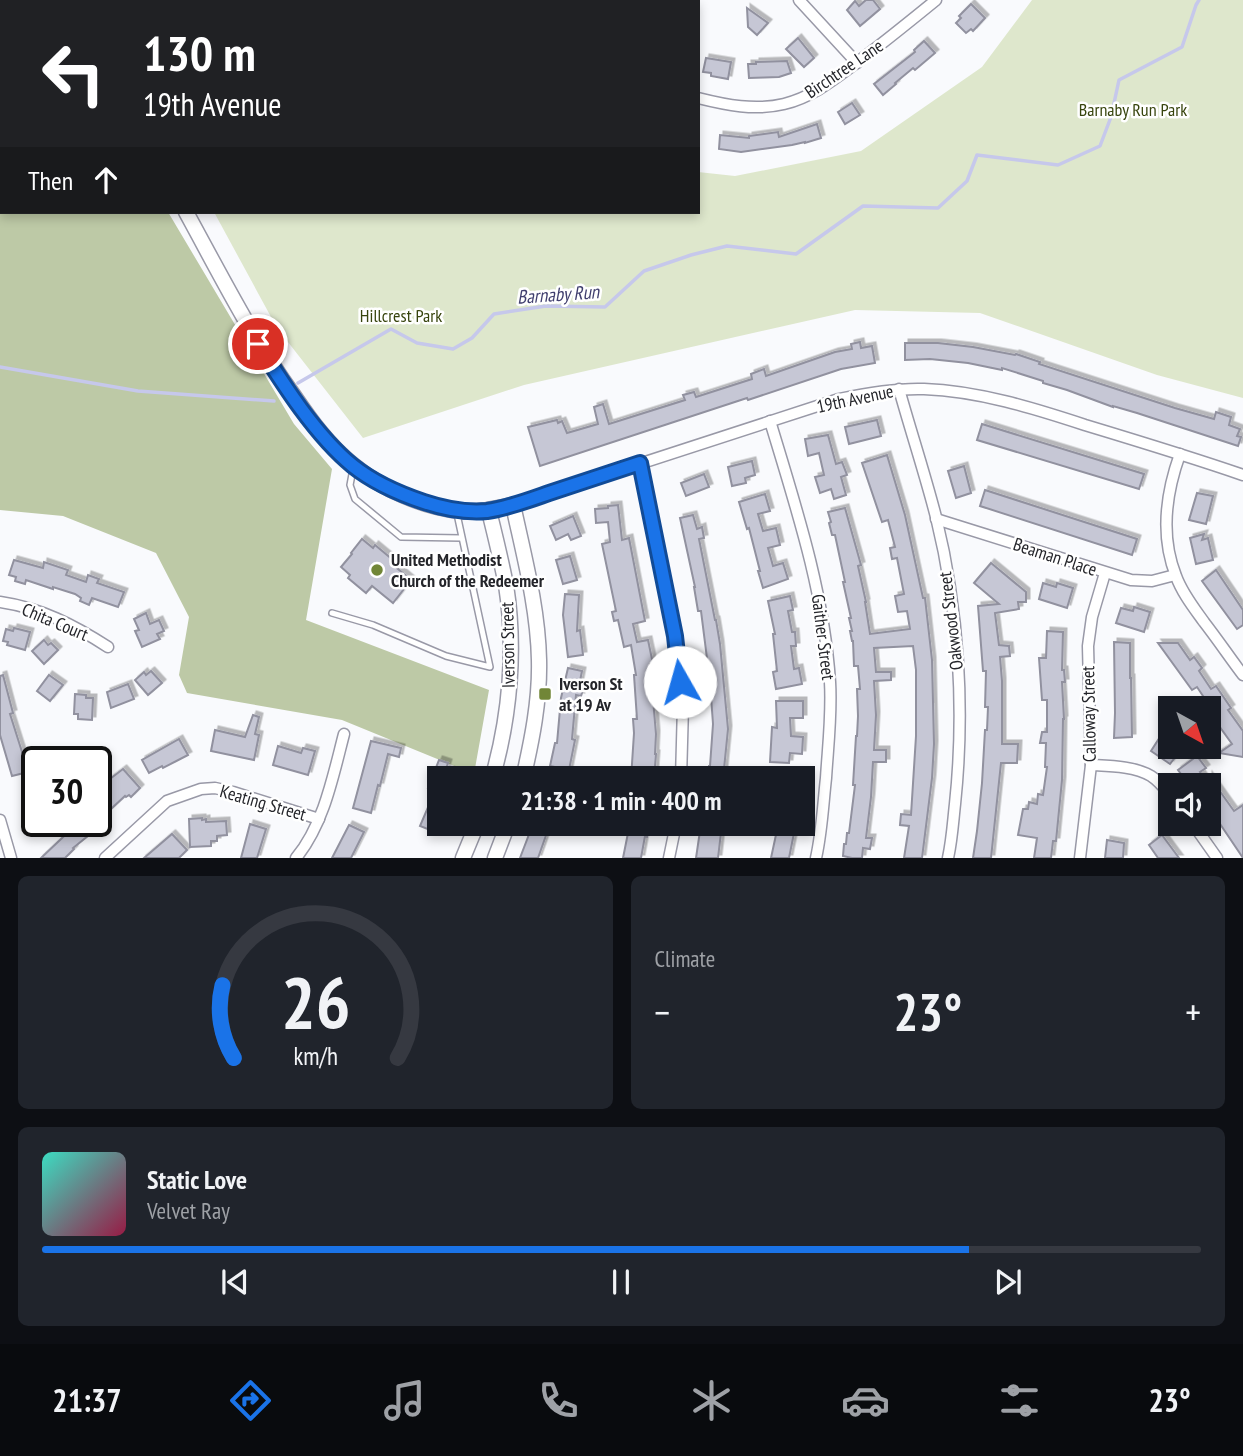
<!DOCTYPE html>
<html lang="en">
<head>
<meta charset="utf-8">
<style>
  :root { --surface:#171b24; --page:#20242c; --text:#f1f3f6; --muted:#9ea1a6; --line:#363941; --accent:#1a73e8 }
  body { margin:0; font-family:"PT Sans Narrow",sans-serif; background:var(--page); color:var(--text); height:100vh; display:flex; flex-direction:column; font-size:26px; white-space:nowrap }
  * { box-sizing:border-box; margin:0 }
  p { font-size:23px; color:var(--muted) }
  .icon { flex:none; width:38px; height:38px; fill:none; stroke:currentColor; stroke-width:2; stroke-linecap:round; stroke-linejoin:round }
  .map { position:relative; height:858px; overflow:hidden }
  .drawer { display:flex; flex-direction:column; gap:18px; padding:18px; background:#0d0f14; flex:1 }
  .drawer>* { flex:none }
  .hud { position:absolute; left:0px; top:0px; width:700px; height:214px; box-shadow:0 4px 10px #0003; background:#202124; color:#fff; overflow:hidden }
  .needle { width:46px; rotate:140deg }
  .controls { position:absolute; left:1158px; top:696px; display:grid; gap:14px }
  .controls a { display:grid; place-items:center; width:63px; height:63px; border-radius:0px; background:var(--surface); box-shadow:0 4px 10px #0003; font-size:35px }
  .speed { position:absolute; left:21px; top:746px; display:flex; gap:14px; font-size:35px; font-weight:700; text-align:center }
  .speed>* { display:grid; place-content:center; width:91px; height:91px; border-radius:50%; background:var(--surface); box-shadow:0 4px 10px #0003; line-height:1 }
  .speed .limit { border:4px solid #111; border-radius:10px; background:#fff; color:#111 }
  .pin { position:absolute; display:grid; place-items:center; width:60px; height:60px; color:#fff; margin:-30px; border:4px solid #fff; border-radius:50%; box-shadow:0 2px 7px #0007 }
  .me { position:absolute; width:77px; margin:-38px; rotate:353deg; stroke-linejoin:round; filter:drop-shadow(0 0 5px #0008) }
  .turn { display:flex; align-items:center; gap:24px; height:147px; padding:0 28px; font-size:32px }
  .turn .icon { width:91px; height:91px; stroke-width:2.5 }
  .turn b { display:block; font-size:49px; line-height:60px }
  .then { display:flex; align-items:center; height:66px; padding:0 28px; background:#0003; gap:14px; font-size:26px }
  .big { font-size:52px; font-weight:800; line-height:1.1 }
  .drawer .widget { flex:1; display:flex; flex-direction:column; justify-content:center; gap:10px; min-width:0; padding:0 24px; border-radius:10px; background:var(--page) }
  .drawer .dial { align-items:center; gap:0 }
  .dial svg { height:182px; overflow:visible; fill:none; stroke:var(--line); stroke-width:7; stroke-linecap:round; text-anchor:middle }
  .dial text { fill:var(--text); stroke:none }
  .song { display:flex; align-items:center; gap:21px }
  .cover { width:84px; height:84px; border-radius:10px; background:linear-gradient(135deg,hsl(170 70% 55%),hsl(340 70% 35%)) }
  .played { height:7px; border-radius:4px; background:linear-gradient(90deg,var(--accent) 80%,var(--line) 80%) }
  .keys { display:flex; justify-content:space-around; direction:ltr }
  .heat { display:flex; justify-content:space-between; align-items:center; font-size:38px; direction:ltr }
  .drawer .tiles { flex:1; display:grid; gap:18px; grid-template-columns:1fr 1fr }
  .widget:last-child { grid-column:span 2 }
  .trip { position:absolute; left:427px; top:766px; width:388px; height:70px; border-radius:0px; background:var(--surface); box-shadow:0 4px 10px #0003; font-weight:800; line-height:70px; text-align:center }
  .tabs { display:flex; height:112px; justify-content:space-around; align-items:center; background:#090b0e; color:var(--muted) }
  .tabs .icon { width:49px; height:49px }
  .tabs .on { color:var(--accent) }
  .tabs b { font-size:32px; color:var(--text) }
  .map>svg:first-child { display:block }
  .green { fill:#dee7cc }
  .forest { fill:#bdc9a6 }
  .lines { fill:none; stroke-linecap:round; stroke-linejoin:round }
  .stream { stroke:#c6c8eb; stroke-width:3.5 }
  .building { fill:#c6c7d5; stroke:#91919f; stroke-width:2; filter:url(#shadow) }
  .lane-casing { stroke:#9999a7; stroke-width:8 }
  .street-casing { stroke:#9999a7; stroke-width:13 }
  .secondary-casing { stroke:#9999a7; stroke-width:17 }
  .lane { stroke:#fff; stroke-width:5 }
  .street { stroke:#fff; stroke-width:10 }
  .secondary { stroke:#fff; stroke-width:14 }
  .route-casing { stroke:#114b97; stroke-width:18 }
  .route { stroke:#1a73e8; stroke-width:12 }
  .poi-dot { fill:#718637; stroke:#fff; stroke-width:2.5 }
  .labels { text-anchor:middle; stroke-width:5; stroke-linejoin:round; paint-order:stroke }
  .street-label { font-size:18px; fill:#24252a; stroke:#fff }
  .park-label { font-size:18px; fill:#37440d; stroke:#fff }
  .poi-label { font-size:18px; font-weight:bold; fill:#24252a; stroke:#fff; text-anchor:start }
  .water-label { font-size:19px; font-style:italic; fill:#403f6e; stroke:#fff }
</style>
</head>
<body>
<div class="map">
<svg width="1243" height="858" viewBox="0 0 1243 858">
  <defs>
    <filter id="shadow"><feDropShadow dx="3.5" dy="-3.5" stdDeviation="0" flood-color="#0004"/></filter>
  </defs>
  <rect width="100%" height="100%" fill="#f9fafd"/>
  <!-- green -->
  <path class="green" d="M1032,0H1243V398L1157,375L980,313L855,310L524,385L363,438L277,328L214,212H698V172L735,176L861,151L982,67Z"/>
  <!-- forest -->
  <path class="forest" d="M0,0H40L41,2H2V212H168L294,424L332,469L306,620L489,690L474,774L342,720L187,693L179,675L189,617L156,553L63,516L0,510Z"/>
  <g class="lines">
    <!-- stream -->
    <g class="stream">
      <path d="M0,367L138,391L274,401"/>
      <path d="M298,383L391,329L417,343L453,349L472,338L494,314L546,306L605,307L644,271L691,255L727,246L796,254L863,206L938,208L967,181L977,155L1058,165L1100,146L1111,117L1119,80L1182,47L1196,5L1199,0"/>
    </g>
  </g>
  <!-- building -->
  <g class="building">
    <path d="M866,0H873L880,9L860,26L847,10L855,1L859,6Z"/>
    <path d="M971,4L985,18L973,31L971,29L966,33L956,23L961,18L959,16Z"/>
    <path d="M747,8L768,23L757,35L748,27Z"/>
    <path d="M798,38L814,58L804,67L786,49Z"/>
    <path d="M924,41L935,53L915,70L913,68L895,83L896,84L883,95L874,84L915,52L914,50Z"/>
    <path d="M706,58L731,62L728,79L711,76V73L703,72Z"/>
    <path d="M787,61L791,73L779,77L749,78L748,64H756V62Z"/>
    <path d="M852,103L860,115L845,124L838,112Z"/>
    <path d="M817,124L821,138L805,143V142L792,145L741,152L719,149L720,135L749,138V136L778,132L779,137Z"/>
    <path d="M860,342L861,348L872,346L875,363L841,369L748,400L747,398L540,466L528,427L557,420L558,423L562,421L567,433L598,424L594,407L603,404L609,424L685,400L683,395L694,392L696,397L752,379L751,374L764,369L766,376L835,352L852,349L851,344Z"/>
    <path d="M905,343H938L973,347L1015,355L1016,354L1040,362L1039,364L1175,408L1214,419L1216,412L1231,417L1229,425L1240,429L1237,436L1241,437L1238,446L1137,413L1113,406V407L1067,390L1043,383V381L1002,368V370L968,363L930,359L905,360Z"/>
    <path d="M877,420L881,436L849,444L845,427Z"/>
    <path d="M982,424L1144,474L1139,489L977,440Z"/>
    <path d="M828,435L836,464L842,462L847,475L841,477L846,495L834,499L831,489L820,493L815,477L824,475L819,453L808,456L805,439Z"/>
    <path d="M887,455L905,515L923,598H925L932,660L934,744L932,778L922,858H904L909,826L900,825L901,814L911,815L916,736V670L913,646L874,648L876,672H891V680L874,681L876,715L874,750H886V762H873L871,797L866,838H872L870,849L863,848L862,858H852L843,856L844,844H846L847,833H849L855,785H853L856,736H857L858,716L857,689H860L858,666H854L853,641H852L850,631H852L849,618H851L843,582H845L835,535H832L829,523L831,522L828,512L845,508L861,565L858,566L866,602H865L870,634L910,629L907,611L898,612L895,596L904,594L897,558L892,559L890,548L895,547L888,520L882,522L862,463Z"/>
    <path d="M752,461L755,475L745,478L746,483L732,486L728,467Z"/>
    <path d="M964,466L971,493L956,498L948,471Z"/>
    <path d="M704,474L709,487L686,496L681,483Z"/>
    <path d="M985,490L1137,539L1132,555L980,506Z"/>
    <path d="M1197,493L1213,496L1206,524L1189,520Z"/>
    <path d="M765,494L770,511L758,514L763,531L776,528L780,545L768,548L773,566L783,563L788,579L763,588L758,571H760L749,528L747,529L739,502Z"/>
    <path d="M618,505L622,540L629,538L645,621L633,624L637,642L648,640L653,664H650L655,699H653L656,734L655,754H656L654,779H631L634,733L633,719H637L634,675H636L631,645L624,647L618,620L614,621L612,612L616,611L602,544L610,542L608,522L596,523L595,509L608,508V506Z"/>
    <path d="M693,515L697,529L702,527L704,538L699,539L715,620H716L720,644L728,729L723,779H707L709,766H710L713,724L710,682L701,611H698L694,587H695L680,518Z"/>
    <path d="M573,516L581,536L571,540L568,534L556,540L550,526Z"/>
    <path d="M1204,534L1202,540L1208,538L1213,560L1196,564L1190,538Z"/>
    <path d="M362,539L373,548L375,545L393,560L391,563L411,580L393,603L372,586L366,593L348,578L350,575L341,567L352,554L351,553Z"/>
    <path d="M570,556L577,580L563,584L556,560Z"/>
    <path d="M14,560L43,568L44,562L68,570L66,575L86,582L88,575L99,579L97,583L124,592L118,607L92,598L89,605L80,601L81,598L75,594L53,587V589L26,580L25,584L15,581L16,577L9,575Z"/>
    <path d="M991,563L1026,592V602H1018L1019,609L995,613L999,645L1009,646L1010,656L1000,657L1002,681V744H1018L1017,763H1001L991,858H973L977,831L982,783L985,730H987L988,707H985L986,671H983L978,606L999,604L974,583Z"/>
    <path d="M1216,570L1243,610V625L1237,629L1202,581Z"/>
    <path d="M1043,583L1056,587L1057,583L1073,588L1067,608L1039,599Z"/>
    <path d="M565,594L579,595L577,631L580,630L583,655L568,657L563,615Z"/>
    <path d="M790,596L793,610L788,611L792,632H795L796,646H791L794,669L799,668L802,684L776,689L773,672L777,671L773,634H775L768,601Z"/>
    <path d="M1134,607L1150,612L1144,632L1116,623L1121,608L1133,611Z"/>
    <path d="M146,613L150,624L159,620L164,631L157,634L160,639L142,647L135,631L139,630L134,619Z"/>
    <path d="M14,628L30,632L25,650L7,645L8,642L3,641L6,629L13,631Z"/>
    <path d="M1047,631L1063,632L1062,670H1064L1065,682H1062L1064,719H1063L1062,780L1056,841H1053L1051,858H1034L1037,838L1018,835L1023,809H1028L1029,802L1037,804L1038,794L1043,795L1047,767H1045L1046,743H1040L1042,732H1047V700H1042L1039,658H1046Z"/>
    <path d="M44,640L48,645L51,643L58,650L44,664L32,651Z"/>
    <path d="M1114,642L1130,643V678H1131L1132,737L1114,738L1115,713Z"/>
    <path d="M1158,643H1178L1190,660L1194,657L1202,668L1199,671L1211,689L1216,686L1231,708L1228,710L1243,731V757L1219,753L1232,744L1219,726L1209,733V705L1197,687L1192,690Z"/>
    <path d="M568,668L582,671L579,686L584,687L581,696L576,695L572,739L575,740L569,770L550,766L555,743H557L561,698Z"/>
    <path d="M151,671L162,683L148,695L135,680L144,672L146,675Z"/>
    <path d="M3,675L13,713L10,714L23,755L27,754L32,771L12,776L0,735V676Z"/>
    <path d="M49,675L63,685L50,701L37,691Z"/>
    <path d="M128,684L134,699L111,708L107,692Z"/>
    <path d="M75,694L86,695V698H93L92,720L78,719V714H74Z"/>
    <path d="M776,701H803V718H790L791,736L803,737L802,754L790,753L789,763L770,762L772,727L777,728Z"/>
    <path d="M253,715L259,717L255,734L259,735L254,760L211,751L215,730L245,737Z"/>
    <path d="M1160,737L1171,745V747H1183L1170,764L1151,751Z"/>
    <path d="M179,739L188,755L163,768L162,766L149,773L142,760Z"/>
    <path d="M371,741L401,748L399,757L388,754L380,786L378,785L371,813L353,808Z"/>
    <path d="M278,746L301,753L303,748L315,751L308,775L273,765Z"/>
    <path d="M1197,756L1206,768L1200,772L1209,785V776L1234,811L1243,805V858L1216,818L1209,821V786H1190L1178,770Z"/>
    <path d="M439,760L448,763L446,769L452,771L450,779H439V823L435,832L420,826L435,791L428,788Z"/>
    <path d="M123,769L140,788L131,797L129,795L126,797L125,796L96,823V807L103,801L99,797L107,790L102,785Z"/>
    <path d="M202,818V820L206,819V822L226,821L227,835L217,836V841H211V846L190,847L189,819Z"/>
    <path d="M80,821H94L99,827L73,848L74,849L65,858H41Z"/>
    <path d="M250,824L266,829L257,858H241Z"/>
    <path d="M533,824H550L538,858H520Z"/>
    <path d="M606,824H650L647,837L645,836L641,858H623L628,833L605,829Z"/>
    <path d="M701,824H722L718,858H696Z"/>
    <path d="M771,824H798L796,833H794L789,858H771L777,830L771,829Z"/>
    <path d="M349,825L364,832L351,858H332Z"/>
    <path d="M172,834L187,850L179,858H144Z"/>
    <path d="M1162,835L1179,858H1158L1149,845Z"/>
    <path d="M1107,840L1124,843L1123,858H1105Z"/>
  </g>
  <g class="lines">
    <defs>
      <g id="lane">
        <path d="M353,469L350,485L355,499L401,537L461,538"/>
        <path d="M332,613L373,625L446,656L490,667L457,514"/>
      </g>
      <g id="street">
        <path d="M431,0L435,2"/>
        <path d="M799,0L857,63"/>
        <path d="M585,2L586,0"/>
        <path d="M614,2L615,0"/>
        <path d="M698,98C726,105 755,111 784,104C812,97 832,81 855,64C882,44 909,22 936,0"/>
        <path d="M899,389C911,432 925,474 936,517C959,610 965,710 955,804C953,822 952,840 948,858"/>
        <path d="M770,421C796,507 824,592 830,682C832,714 828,746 826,778C823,805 822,831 816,858"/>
        <path d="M1180,454C1166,493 1160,536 1176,576C1182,593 1194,608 1204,622C1218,640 1230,658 1243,675"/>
        <path d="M640,463L675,636L683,706L681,779"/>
        <path d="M513,505L839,399C867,393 895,388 924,389C979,391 1033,408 1085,425C1138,441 1191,457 1243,475"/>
        <path d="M936,519L1131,580L1152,581L1175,575"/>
        <path d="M0,602C41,608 74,625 108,647"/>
        <path d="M1091,765C1109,766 1134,766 1151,776C1159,781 1165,789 1171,796"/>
        <path d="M0,820L11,858"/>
        <path d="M1193,824L1217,858"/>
        <path d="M105,858L167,801L201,789L215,788L233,792L319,819"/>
        <path d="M296,858C324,824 333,776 344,734"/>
        <path d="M669,858L676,824"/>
        <path d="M1080,858L1091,765L1088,646L1092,617L1105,573"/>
      </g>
      <g id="secondary">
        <path d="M68,0L69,2"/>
        <path d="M186,212C220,274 252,338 294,396C311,421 329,446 353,465C382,489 423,507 460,511C478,513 495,509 513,505C524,556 538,608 539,660C540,700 532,740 523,779"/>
        <path d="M489,511C495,535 501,560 506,585C516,649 510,717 492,779"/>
        <path d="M463,858L477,824"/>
        <path d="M495,858L508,824"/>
      </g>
    </defs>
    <!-- lane casing -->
    <use href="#lane" class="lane-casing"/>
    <!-- street casing -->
    <use href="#street" class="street-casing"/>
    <!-- secondary casing -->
    <use href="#secondary" class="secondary-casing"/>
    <!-- lane -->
    <use href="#lane" class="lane"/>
    <!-- street -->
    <use href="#street" class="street"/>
    <!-- secondary -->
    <use href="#secondary" class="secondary"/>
  </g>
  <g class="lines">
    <defs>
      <path id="route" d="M258,344C283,384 316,436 353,466C373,482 400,494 424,502C445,509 465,513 487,511C508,508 529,500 549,493C579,483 610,473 640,463L675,636L680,682"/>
    </defs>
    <!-- route casing -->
    <use href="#route" class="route-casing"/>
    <!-- route -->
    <use href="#route" class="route"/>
  </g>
  <!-- markers -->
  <g class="poi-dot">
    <circle cx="377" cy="570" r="7"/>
    <rect x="538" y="687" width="14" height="14" rx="3.5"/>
  </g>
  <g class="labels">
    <!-- street labels -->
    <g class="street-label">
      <text transform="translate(844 69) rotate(-34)" y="6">Birchtree Lane</text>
      <text transform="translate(855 399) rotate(-12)" y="6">19th Avenue</text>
      <text transform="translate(1055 557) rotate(18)" y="6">Beaman Place</text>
      <text transform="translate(951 621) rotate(-97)" y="6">Oakwood Street</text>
      <text transform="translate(55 622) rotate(23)" y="6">Chita Court</text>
      <text transform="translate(823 637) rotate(83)" y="6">Gaither Street</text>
      <text transform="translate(508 645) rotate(-91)" y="6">Iverson Street</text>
      <text transform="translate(1089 714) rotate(-91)" y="6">Calloway Street</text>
      <text transform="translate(263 803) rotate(16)" y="6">Keating Street</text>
    </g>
    <!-- park labels -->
    <g class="park-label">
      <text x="1133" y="116">Barnaby Run Park</text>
      <text x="401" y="322">Hillcrest Park</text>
    </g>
    <!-- poi labels -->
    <g class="poi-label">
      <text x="391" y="566">United Methodist<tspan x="391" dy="21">Church of the Redeemer</tspan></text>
      <text x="559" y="690">Iverson St<tspan x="559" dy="21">at 19 Av</tspan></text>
    </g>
    <!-- water labels -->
    <g class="water-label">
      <text transform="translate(558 294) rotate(-4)" y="7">Barnaby Run</text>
    </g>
  </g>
</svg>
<div class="controls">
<a><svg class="needle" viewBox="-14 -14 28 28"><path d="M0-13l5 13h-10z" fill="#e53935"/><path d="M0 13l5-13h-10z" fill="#9ea1a6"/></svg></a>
<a><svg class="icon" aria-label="sound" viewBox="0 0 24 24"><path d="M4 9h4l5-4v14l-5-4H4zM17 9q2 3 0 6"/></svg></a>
</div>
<div class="speed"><div class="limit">30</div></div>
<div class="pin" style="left:258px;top:344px;background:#d93025"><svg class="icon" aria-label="arrive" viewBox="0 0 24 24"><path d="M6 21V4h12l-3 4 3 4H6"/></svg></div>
<svg class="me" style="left:680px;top:682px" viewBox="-20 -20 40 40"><circle r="19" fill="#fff"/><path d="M0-13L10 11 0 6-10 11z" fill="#1a73e8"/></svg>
<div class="trip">21:38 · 1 min · 400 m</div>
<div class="hud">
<div class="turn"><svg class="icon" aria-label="left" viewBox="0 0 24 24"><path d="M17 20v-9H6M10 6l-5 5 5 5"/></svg><div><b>130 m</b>19th Avenue</div></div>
<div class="then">Then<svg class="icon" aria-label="ahead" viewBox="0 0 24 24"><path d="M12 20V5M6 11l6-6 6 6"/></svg></div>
</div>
</div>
<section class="drawer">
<div class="tiles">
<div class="widget dial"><svg viewBox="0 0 100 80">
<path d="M14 69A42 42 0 1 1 86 69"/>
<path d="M14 69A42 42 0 0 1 9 37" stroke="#1a73e8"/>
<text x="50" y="56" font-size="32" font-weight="700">26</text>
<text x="50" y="72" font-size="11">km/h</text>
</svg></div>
<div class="widget"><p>Climate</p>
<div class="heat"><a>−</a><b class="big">23°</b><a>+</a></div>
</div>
<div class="widget">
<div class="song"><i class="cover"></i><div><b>Static Love</b><p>Velvet Ray</p></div></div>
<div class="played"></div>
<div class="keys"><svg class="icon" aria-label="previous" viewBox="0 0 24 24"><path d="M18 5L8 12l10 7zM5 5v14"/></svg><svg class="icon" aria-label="pause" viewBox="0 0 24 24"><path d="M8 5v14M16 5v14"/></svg><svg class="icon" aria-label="next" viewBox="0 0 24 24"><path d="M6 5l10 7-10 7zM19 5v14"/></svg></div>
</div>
</div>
</section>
<nav class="tabs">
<b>21:37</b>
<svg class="icon on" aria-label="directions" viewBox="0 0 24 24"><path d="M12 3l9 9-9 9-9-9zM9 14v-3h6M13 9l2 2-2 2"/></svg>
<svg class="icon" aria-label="music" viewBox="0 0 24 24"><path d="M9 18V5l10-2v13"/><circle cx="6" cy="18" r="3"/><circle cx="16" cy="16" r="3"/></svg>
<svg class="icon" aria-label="phone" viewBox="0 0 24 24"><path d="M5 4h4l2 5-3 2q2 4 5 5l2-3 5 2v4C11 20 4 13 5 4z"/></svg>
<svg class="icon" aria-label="climate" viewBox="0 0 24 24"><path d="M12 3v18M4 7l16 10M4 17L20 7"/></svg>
<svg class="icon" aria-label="car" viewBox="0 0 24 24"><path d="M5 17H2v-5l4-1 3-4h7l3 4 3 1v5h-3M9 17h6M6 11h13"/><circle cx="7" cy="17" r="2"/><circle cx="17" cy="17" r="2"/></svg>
<svg class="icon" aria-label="filters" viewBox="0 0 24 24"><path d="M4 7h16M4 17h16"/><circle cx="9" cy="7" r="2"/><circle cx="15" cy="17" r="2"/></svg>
<b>23°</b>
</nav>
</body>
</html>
